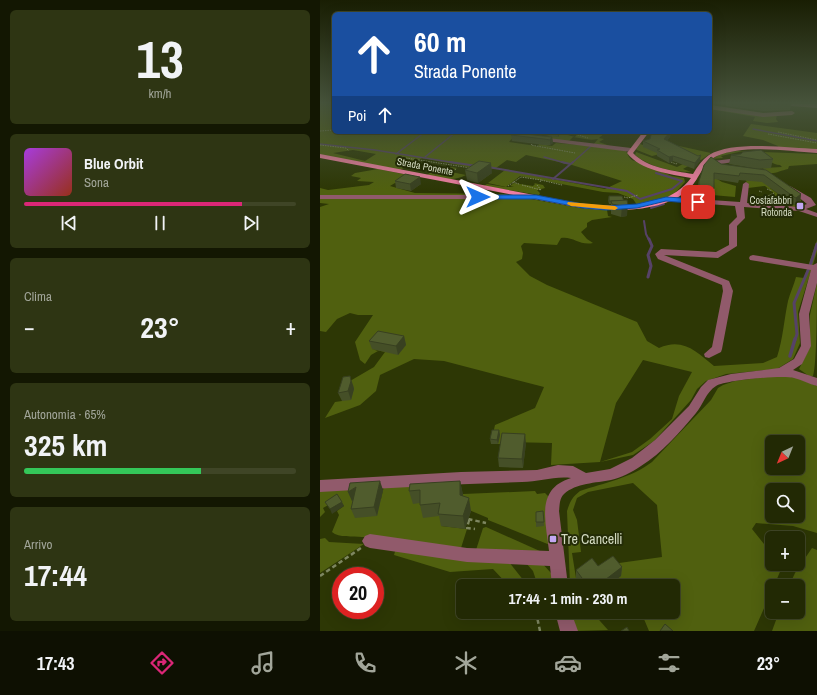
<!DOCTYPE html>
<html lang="it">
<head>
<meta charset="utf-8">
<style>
  :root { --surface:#222904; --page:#2e3513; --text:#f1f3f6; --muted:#a2a69a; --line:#3f4526; --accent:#db2777 }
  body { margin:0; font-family:"Archivo Narrow",sans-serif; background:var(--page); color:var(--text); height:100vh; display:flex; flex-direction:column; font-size:15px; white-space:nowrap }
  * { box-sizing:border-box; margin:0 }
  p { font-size:13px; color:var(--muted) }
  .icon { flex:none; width:22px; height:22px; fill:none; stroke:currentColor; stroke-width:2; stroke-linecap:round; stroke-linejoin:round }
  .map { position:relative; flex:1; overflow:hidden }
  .details { display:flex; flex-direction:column; gap:10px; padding:10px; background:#131702; width:320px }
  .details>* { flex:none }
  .top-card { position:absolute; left:12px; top:12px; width:380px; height:122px; border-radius:6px; box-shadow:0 4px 16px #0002,0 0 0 1px var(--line); background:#1a4fa0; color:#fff; overflow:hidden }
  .needle { width:26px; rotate:223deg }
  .fabs { position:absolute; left:445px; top:435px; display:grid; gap:8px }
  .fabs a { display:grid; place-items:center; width:40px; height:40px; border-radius:6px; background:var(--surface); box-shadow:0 4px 16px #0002,0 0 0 1px var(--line); font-size:20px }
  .speed { position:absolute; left:12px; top:567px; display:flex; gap:8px; font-size:20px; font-weight:700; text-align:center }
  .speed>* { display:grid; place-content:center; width:52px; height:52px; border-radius:50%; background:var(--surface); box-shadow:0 4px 16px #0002,0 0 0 1px var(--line); line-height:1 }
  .speed .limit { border:6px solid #d22; background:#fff; color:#111 }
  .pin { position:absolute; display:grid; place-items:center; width:34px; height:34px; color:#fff; margin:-17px; border-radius:8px; box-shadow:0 2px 6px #0006 }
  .me { position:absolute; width:44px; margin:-22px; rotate:90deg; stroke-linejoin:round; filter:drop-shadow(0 0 3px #0008) }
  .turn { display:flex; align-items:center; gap:14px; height:84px; padding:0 16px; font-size:18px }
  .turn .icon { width:52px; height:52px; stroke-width:2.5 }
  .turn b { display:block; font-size:28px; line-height:34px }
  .then { display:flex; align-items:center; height:38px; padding:0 16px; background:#0003; gap:8px; font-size:15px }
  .big { font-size:30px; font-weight:700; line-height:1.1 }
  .details .tile { flex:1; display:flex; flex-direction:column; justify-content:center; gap:6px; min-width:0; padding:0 14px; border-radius:6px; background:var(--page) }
  .details .dial { align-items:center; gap:0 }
  .dial b { font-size:52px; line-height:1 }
  .song { display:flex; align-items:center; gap:12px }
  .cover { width:48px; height:48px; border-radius:6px; background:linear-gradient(135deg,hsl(280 70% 55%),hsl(10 70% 35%)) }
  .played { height:4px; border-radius:2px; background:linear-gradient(90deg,var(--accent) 80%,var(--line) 80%) }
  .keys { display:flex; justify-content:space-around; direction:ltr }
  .heat { display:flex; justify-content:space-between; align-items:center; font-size:22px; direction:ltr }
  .charge { height:6px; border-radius:3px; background:linear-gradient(90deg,#34c759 65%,var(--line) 0) }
  .trip { position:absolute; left:136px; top:579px; width:224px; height:40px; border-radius:6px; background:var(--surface); box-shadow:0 4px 16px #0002,0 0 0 1px var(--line); font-weight:700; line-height:40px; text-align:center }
  .menu { display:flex; height:64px; justify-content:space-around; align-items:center; background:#0e1002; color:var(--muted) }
  .menu .icon { width:28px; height:28px }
  .menu .current { color:var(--accent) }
  .menu b { font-size:18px; color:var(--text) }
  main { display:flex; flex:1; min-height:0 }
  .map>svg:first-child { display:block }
  .green { fill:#50600f; fill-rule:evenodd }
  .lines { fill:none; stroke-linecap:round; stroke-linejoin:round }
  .stream-far3 { stroke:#564267; stroke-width:1.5 }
  .stream-far2 { stroke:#564267; stroke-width:2 }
  .stream-far1 { stroke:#564267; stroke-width:3 }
  .stream { stroke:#564267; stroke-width:3.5 }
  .path-far1 { stroke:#7e8761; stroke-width:1; stroke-dasharray:1.5 1; stroke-linecap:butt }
  .path { stroke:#7e8761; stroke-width:2.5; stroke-dasharray:4.5 3; stroke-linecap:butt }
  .minor { fill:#915a6b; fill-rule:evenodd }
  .major { fill:#ef7ea2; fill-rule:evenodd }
  .wall { fill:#454f27 }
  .shaded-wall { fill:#384020 }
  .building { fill:#505c2d; stroke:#384020 }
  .route { fill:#1a73e8; stroke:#114b97 }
  .slow { fill:#f59e0b }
  .poi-dot { fill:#c3a7f2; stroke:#242c07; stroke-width:1.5 }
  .labels { text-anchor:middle; stroke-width:4; stroke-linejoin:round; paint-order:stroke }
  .far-street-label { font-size:10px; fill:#d3dac1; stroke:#242c07 }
  .far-poi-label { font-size:10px; fill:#d3dac1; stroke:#242c07; text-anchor:end }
  .near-poi-label { font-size:14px; fill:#d3dac1; stroke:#242c07; text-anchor:start }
</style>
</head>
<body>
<main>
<section class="details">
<div class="tile dial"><b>13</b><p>km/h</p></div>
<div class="tile">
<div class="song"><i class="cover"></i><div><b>Blue Orbit</b><p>Sona</p></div></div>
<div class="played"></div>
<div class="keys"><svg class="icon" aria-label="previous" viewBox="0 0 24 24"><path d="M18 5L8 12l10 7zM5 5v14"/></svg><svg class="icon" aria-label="pause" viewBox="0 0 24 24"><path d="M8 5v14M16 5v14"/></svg><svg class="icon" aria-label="next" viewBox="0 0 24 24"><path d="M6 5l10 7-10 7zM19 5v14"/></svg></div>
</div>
<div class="tile"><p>Clima</p>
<div class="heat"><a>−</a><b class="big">23°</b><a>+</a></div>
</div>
<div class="tile"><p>Autonomia · 65%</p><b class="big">325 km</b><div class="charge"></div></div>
<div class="tile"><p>Arrivo</p><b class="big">17:44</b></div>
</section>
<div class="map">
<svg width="497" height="631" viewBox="0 0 497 631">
  <rect width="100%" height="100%" fill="#2d3705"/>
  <!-- green -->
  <g class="green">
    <path d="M0,102H14V132H224L215,134L212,137L195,135L189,142L230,148L218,146L219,144L232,146L236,143L274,146L306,151L309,157L312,160L352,176L364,178L365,182C362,185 360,188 357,191C349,199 328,203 317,205L313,199L298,193L283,192L200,176L186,187L168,183L185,170L285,189L302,181L249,164L206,155L196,162L187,160L176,168H173L169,171L102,158L80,170L0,155ZM33,150L56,154L45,161L13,153Z"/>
    <path d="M390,105L457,115L456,119L458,122L447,123L433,121L435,117L390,109Z"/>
    <path d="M431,124L497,133V150L458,148V146L443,140L423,136Z"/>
    <path d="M233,132H256L244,134L255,137L259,132H286L279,138L284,139L279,142L290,146L273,145L278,139C268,141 262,138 253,137L248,142L228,138L229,134Z"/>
    <path d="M320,144L326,146L350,144L391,153L381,160L348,152L332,156L317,150L316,149Z"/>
    <path d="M417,151L497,154V164L469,166L468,169C458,171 449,178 443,168L462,167L460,165C450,165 445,155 435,152C424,149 412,154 401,156L403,158L392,159L403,153Z"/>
    <path d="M316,152L357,167L365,163L370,165L363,169L371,172C352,172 330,167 315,155Z"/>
    <path d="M131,167L137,168L131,172L146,175C134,182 119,178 107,175L115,169L125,171Z"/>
    <path d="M58,169L88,175L70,186L95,193L183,194L190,195L0,196V188L8,190L49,185L54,182L37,181L41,178L31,176L35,173Z"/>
    <path d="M423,170L447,175L480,198L482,204L474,207L456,206V205L466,206L465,202L475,205L479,201L471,198L476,197L461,186L450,188L465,199L447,197L455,194L445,186L428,188L426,180L438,181V178L425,175Z"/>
    <path d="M394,177L402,182L416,186L415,197L392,195L393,186L378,185L379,181L392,183Z"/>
    <path d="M194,183L213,186L215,184L214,183L223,185L225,188L217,190L220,193L219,195L164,186L167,184L185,187H194L190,186Z"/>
    <path d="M0,199H211L260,208L287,210L288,216L292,217L272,220L267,223V227L261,232L267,239L273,243C260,246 253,236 241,238L237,245L204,243L201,246L203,253L202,259L196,262L210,276L227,285L317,322L327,341L339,348C363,337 377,352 394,366L443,363L457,357C463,338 464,320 468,301C470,293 474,285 476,277L484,278L497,240V252L478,312L480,343L473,359L457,369L406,374L386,381L377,389L371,400L334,441L313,455L280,462L231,465L232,443L183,442L182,444H178L173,434L175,425L215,408L224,387L124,361L94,359L60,375L56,391L40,405L5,418L15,402L22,401L30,381L54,367L65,352L52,349L58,351L51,355L45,364L40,360L35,342L53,315H38L30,313L17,319L6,332L0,331V207L9,204L0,203ZM323,360L372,372L359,396L352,419L330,439L312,452L280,462L296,403Z"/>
    <path d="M497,283C497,301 497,364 493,376H489L479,369L490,347V315Z"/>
    <path d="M458,375L477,378L497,386V533L473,526L436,523L432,529L452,554V564H460L462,567L454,586H452V590L434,631H329L321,612H353V586H288L292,564L342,557L337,505L313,483L268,492L257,498L253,510L257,520L261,552L252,553L256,578L261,586H250L247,511C250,502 252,497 260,491C284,483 311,478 332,462L391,400L398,388L403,385L415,381ZM452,442H478V468H452ZM452,490H478V516H452Z"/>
    <path d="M106,484L123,516L121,526L147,529L141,548C108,544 75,538 42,537C33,536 19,538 12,532L19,515L17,511L24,506L19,499L3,508L5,512L0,517V489L35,488L57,499H61L64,486Z"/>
    <path d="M215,491L217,494L225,493L228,496L230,545L168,520V518L142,507L143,494Z"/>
    <path d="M166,527L222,552L156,550L163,528Z"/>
    <path d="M5,538L9,542L44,544L0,573V539Z"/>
    <path d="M76,548L189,562L208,586H189L173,569L130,572L74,555Z"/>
    <path d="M492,548L497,550V631H452L459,612H478V586H469L475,573Z"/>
    <path d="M220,561L231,573L234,586H218L213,571L206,563Z"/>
    <path d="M253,612H272L288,630L255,631Z"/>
  </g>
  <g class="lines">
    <!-- stream-far3 -->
    <g class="stream-far3">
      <path d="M433,129L497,141"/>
      <path d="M0,144L55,150L136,163"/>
      <path d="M76,154L105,132"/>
      <path d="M105,157L136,132"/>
      <path d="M224,157L245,163"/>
      <path d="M252,163L270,147"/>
    </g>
    <!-- stream-far2 -->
    <g class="stream-far2">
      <path d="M130,162L157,166"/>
      <path d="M242,162L250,164"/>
      <path d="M168,167L307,191L320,199L352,189L362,181L336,173"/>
      <path d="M233,179L253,162"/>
      <path d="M331,208L344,204"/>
      <path d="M324,221L326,234L329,240"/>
    </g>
    <!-- stream-far1 -->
    <g class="stream-far1">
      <path d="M490,266L497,244"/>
      <path d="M328,277L331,266L328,255L332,246L329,239"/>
      <path d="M475,340L477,334L474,303L489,268"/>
    </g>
    <!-- stream -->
    <path class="stream" d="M470,356L475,339"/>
    <!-- path-far1 -->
    <g class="path-far1">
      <path d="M0,102H14"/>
      <path d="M0,131L14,130"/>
      <path d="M458,132L497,140"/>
      <path d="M255,134L268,138"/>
      <path d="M448,134L497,143"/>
      <path d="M212,144L211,145L255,153"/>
      <path d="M0,145L26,148L29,151"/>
      <path d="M86,158L151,168"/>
      <path d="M351,162L356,164L358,163"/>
      <path d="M131,173L136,169"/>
      <path d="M193,182L199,184"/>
      <path d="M220,182L221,180L242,185"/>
      <path d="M202,185L221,190"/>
      <path d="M217,185L221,190"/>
      <path d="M188,186L201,177L221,180"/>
      <path d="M394,189V196"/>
      <path d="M447,189L452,191"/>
      <path d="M439,191L442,192"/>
      <path d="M304,197L308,198L318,195"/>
      <path d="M446,197L454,193"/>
      <path d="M446,198L465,199"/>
    </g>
    <!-- path -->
    <g class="path">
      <path d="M148,519L166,523"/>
      <path d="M149,520L147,528L155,529"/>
      <path d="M0,576L41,548"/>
      <path d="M212,584V586"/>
      <path d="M216,612L220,631"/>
    </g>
    <!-- minor -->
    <g class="minor">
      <path d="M443,102L497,104V108L446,104Z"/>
      <path d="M390,105L443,113L472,111L475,113L472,115L443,117L390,109Z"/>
      <path d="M220,137L311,148L314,150L311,152L218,140V138Z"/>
      <path d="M417,158L420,160L419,161L401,164L404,167L401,169L391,163L394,161Z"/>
      <path d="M426,182L429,184L427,203L479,207L487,204L468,189L466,188L470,186L491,198L496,205L486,209L497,213V217L479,211L424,207L425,218L417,226V246L398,258L344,255L409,281L413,291L402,349L401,352L389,358L385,357L384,354L392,347L403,291L402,285L338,259L335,254L341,249L396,252L409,245V225L417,217L415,206L347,201L343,199L347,197L420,202L423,184Z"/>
      <path d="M0,195H216L220,197L216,199H0Z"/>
      <path d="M433,255L493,265L497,263V283L489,314L491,346L482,364L473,370L497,378V386C489,384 482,380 474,378C462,375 406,380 396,386C386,392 383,405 376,413C360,432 342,453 321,466C312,472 301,478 291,480C276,483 256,483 244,494C239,499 240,505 239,511L248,586H232L230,566L147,562L50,548L45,546L42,541L45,536L50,534L147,548L229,551C226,522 215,489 251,478C234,476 219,482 202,482C135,484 67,488 0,492V480L141,472L217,470L238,465L253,466L266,473L290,469L312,458L335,440L369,406L381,387L388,380L411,374L459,368L474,359L481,346L479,314L491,270L430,260L429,258L430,256Z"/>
      <path d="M235,612H251L258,631H240Z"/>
    </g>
    <!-- major -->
    <path class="major" d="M323,132H329L313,153C327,168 354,171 373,174C377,167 382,160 389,155C413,140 469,148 497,149V153C467,151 424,144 397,156C383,162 380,178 370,188C344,214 290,212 256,207L0,158V154L256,203C292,207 346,212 371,178C350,174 321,171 307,153Z"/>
  </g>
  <!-- wall -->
  <g class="wall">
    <path d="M390,102H472L470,110L443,111L414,107Z"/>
    <path d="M194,132H205V134L232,137L233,143L230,145H224L192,141L191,135Z"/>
    <path d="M214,132H239V136L238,137L215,134Z"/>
    <path d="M351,132L350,137L347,140L380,161L374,169L353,161L349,163L337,156V153L323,147V141Z"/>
    <path d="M411,155L453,159L451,168L438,169L409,164Z"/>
    <path d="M401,164L446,170L481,194L480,201L475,205L472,204L442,182L419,180L418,183L394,179V188L392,195L378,194V188L379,181Z"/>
    <path d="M145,170L172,173L158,183L147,180Z"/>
    <path d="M75,181L101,184L91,191L76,188Z"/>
    <path d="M289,196H302L307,216L301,217L291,214V204H289L288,200Z"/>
    <path d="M84,336L86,345L78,355L52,349L49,341Z"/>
    <path d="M33,385L34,389L31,400L22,401L18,393Z"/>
    <path d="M179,430L180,435L178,444H171L170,439Z"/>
    <path d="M206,443L203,468L179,467L178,458Z"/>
    <path d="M140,481L143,496L151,511L145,529L121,526L119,516L103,518L100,505V503L93,504L89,491Z"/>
    <path d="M63,490L57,516L35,518L31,509L33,500L32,501L28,492Z"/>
    <path d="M223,511L224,526L216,527V512Z"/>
    <path d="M278,566L302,567L301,576L288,586H261L256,578V570Z"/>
  </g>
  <!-- shaded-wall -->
  <g class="shaded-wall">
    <path d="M238,132H239V136L238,137Z"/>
    <path d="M349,132H351L350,137L344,144V139Z"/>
    <path d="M232,137L233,143L230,145V140Z"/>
    <path d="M381,155L380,161L374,169L375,163Z"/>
    <path d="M353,156V161L349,163V157Z"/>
    <path d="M171,163L172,173L158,183L157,173Z"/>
    <path d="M100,177L101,184L91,191L90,184Z"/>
    <path d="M481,194L480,201L475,205L476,198Z"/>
    <path d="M308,205L307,216L301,217L302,206Z"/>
    <path d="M84,336L86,345L78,355L76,346Z"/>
    <path d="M30,376L33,385L34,389L31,400L28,391Z"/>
    <path d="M179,430L180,435L178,444L177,440Z"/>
    <path d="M205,434L206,443L203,468L202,459Z"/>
    <path d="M60,481L63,490L57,516L54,507Z"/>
    <path d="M140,481L143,494L142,507L140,495Z"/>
    <path d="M36,487L40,496L32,501L28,492Z"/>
    <path d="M149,498L151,511L145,529L143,516Z"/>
    <path d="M22,502L24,506L12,514L10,509Z"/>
    <path d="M302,567L301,576L288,586H277Z"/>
  </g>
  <!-- building -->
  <g class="building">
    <path d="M437,102H463L445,103Z"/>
    <path d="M194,132H204L205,134L232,137L230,140L224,139L191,135Z"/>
    <path d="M332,132H350L344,139L378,156L381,155L375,163L353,156L349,157L337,150L340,149L323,141L330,139Z"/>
    <path d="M441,150L453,159L440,160L411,155L421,154L423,152Z"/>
    <path d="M391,157L401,164L446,170L481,194L476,198L474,197L444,175L420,173L419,176L394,173V188L379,187V181L384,165Z"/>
    <path d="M159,161L171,163L157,173L145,170Z"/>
    <path d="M85,174L100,177L90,184L75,181Z"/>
    <path d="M289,196H302L304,201H289Z"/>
    <path d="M307,200L308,205L302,206L292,204L291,201Z"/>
    <path d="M58,331L84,336L76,346L49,341Z"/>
    <path d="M30,376L31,381L28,391L18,393L23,377Z"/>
    <path d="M172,430H179L177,440L170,439Z"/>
    <path d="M182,433L205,434L202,459L178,458Z"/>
    <path d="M60,481L54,507L31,509L36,487L28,492L30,483Z"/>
    <path d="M140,481V495L149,498L143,516L118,514L120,503L100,505V490L89,491L90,484Z"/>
    <path d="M17,494L22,502L10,509L5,502Z"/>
    <path d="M223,511L224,522H216V512Z"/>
    <path d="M293,556L302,567L277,586H268L256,570L272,558L278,566Z"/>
    <path d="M345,624L353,631H340Z"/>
    <path d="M307,627L309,631H301Z"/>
  </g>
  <!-- sky -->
  <linearGradient id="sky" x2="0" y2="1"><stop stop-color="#191e03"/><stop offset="0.54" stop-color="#46533b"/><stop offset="1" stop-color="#46533b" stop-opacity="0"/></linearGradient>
  <rect width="497" height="190" fill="url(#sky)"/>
  <!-- route -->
  <path class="route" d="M158,195H216L263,204L286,206L317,204L346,197L378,199L381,202L378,204L346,201L317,208L286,210L263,208L216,199H156L155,197Z"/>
  <!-- slow -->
  <path class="slow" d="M248,202L295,206L298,208L295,210L251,206L247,204Z"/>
  <!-- markers -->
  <g class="poi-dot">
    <rect x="476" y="202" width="8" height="8" rx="2"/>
    <rect x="229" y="535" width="8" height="8" rx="2"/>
  </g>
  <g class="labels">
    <!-- far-street labels -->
    <g class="far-street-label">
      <text transform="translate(105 166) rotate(11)" y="4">Strada Ponente</text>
    </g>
    <!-- far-poi labels -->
    <g class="far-poi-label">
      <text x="472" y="204">Costafabbri<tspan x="472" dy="12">Rotonda</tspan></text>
    </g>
    <!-- near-poi labels -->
    <g class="near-poi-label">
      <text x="241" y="544">Tre Cancelli</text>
    </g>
  </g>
</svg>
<div class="fabs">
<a><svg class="needle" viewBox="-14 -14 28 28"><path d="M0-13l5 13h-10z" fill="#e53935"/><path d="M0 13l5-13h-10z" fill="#a2a69a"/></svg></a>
<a><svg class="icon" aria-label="search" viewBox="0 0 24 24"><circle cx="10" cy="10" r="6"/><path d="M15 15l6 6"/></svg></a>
<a>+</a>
<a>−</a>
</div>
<div class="speed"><div class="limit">20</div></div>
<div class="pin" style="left:378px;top:202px;background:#d93025"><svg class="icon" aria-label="arrive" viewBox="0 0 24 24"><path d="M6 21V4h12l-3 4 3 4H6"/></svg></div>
<svg class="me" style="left:158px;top:197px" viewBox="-20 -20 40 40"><path d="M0-17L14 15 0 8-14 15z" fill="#1a73e8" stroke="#fff" stroke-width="4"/></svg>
<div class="trip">17:44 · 1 min · 230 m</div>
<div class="top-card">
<div class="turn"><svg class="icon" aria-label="ahead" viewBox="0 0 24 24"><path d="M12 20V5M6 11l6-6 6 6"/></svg><div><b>60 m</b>Strada Ponente</div></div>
<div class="then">Poi<svg class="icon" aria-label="ahead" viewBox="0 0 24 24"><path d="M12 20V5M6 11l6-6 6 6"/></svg></div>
</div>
</div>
</main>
<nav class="menu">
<b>17:43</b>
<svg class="icon current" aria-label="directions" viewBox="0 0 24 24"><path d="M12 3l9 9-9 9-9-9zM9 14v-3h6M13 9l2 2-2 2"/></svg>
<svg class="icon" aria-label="music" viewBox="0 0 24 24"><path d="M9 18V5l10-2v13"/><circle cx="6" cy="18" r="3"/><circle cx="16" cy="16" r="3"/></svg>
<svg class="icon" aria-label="phone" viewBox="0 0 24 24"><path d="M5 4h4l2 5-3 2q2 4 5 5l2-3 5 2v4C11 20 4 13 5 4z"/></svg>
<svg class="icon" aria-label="climate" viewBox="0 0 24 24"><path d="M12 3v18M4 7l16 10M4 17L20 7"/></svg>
<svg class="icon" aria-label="car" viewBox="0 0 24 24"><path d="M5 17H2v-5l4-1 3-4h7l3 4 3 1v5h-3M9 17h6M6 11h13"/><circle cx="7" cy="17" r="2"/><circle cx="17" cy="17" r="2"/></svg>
<svg class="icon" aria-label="filters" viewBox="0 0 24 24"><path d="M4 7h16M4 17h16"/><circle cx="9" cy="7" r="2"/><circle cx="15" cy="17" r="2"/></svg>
<b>23°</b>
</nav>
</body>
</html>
